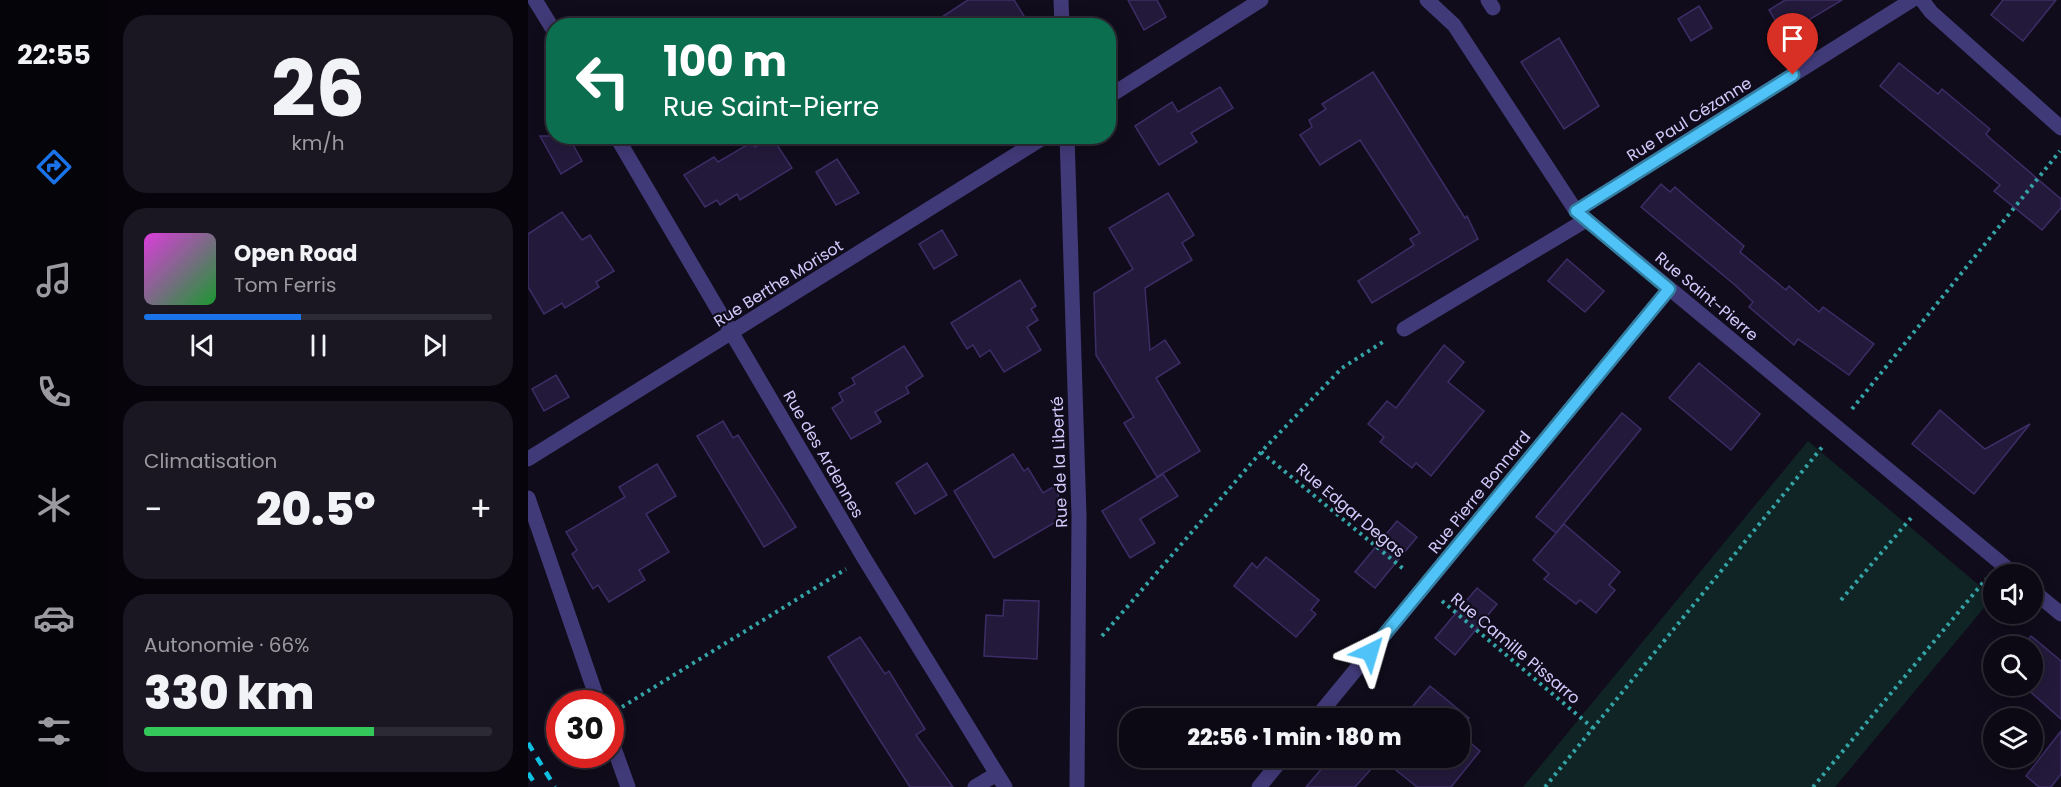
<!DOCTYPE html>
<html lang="fr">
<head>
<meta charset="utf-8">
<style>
  :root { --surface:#0c0914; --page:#1a1722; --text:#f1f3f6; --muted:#9a9aa0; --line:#2c2a34; --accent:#1a73e8 }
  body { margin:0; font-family:Poppins,sans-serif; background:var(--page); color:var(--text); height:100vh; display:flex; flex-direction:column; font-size:22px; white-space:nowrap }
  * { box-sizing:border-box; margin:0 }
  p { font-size:20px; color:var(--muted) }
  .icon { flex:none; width:33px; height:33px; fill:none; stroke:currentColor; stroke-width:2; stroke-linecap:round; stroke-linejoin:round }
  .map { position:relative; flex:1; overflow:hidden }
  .sheet { display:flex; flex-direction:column; gap:15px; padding:15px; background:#07050b; width:420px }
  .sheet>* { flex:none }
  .hud { position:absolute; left:18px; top:18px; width:570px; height:126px; border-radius:24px; box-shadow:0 3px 15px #0003,0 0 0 2px var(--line); background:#0b6e4f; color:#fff; overflow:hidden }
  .buttons { position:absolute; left:1455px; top:564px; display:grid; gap:12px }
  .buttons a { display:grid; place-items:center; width:60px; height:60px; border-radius:50%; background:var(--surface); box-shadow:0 3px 15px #0003,0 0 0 2px var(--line); font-size:30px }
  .speed { position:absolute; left:18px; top:690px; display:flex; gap:12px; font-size:30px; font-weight:700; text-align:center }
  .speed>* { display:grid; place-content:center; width:78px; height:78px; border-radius:50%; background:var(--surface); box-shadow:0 3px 15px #0003,0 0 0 2px var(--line); line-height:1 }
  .speed .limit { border:9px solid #d22; background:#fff; color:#111 }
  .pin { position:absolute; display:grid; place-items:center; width:51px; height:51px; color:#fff; margin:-62px -26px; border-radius:50% 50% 50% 0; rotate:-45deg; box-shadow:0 0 6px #0007 }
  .pin .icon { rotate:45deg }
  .me { position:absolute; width:66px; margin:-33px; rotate:40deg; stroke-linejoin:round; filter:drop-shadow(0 0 4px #0008) }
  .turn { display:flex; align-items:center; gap:21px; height:126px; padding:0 18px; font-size:27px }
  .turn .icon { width:78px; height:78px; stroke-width:2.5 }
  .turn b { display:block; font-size:42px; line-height:51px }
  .big { font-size:45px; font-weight:800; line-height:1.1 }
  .sheet .tile { flex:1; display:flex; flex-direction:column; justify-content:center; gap:9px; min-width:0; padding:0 21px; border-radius:24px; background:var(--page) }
  .sheet .dial { align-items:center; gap:0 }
  .dial b { font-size:78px; line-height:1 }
  .song { display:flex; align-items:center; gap:18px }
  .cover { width:72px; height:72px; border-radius:9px; background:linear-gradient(135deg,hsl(300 70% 55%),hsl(130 70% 35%)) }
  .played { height:6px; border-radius:3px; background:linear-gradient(90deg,var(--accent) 45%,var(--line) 45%) }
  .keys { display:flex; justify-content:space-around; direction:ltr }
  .heat { display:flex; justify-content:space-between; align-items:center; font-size:33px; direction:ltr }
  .charge { height:9px; border-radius:4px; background:linear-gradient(90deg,#34c759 66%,var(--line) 0) }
  .trip { position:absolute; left:591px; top:708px; width:351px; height:60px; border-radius:24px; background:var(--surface); box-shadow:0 3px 15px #0003,0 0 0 2px var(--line); font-weight:800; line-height:60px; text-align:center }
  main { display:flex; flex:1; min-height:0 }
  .dock { display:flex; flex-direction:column; width:108px; justify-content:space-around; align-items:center; background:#050408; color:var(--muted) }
  .dock .icon { width:42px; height:42px }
  .dock .active { color:var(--accent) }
  .dock b { font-size:27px; color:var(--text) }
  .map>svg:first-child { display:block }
  .green { fill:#102425 }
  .building { fill:#231a3b; stroke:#3c2d66; stroke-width:1.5 }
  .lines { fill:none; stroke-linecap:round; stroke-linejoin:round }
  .path { stroke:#34a5a6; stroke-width:4; stroke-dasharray:3 4.5; stroke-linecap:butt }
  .service { stroke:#413a78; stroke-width:15 }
  .minor { stroke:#413a78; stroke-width:15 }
  .tertiary { stroke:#413a78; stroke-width:15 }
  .rail { stroke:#0fc0e3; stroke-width:4.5; stroke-dasharray:9 8; stroke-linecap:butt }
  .route-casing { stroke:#337fa1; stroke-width:15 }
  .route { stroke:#4fc3f7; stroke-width:10 }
  .labels { text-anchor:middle; stroke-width:4.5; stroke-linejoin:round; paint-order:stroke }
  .street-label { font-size:16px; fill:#d3cafc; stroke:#100c1b }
</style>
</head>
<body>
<main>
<nav class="dock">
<b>22:55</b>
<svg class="icon active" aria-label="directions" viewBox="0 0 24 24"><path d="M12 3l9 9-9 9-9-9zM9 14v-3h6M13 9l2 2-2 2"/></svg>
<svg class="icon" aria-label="music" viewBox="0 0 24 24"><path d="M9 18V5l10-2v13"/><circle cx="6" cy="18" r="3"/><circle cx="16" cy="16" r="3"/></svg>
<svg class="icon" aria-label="phone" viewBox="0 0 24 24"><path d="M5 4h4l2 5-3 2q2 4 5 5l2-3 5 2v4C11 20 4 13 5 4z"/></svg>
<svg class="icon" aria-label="climate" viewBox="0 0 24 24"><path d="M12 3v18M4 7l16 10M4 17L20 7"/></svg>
<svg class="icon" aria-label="car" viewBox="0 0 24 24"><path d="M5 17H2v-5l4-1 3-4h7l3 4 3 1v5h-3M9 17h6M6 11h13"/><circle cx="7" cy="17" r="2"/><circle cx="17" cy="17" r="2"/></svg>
<svg class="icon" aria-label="filters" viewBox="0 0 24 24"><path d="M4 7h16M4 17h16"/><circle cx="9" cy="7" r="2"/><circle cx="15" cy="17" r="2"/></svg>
</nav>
<section class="sheet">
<div class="tile dial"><b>26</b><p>km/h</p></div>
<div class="tile">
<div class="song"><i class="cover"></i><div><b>Open Road</b><p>Tom Ferris</p></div></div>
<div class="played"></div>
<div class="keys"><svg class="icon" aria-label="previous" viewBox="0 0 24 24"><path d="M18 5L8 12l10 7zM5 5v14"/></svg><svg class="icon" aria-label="pause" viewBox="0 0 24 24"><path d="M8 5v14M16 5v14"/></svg><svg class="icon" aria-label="next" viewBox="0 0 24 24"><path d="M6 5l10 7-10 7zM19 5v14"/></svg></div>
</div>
<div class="tile"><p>Climatisation</p>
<div class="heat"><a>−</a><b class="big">20.5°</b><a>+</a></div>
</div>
<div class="tile"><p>Autonomie · 66%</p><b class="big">330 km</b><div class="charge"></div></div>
</section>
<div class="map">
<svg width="1533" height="787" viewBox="0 0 1533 787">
  <rect width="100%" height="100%" fill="#100c1b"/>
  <!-- green -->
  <path class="green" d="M1280,441L1465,597L1307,787H995Z"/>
  <!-- building -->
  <g class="building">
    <path d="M440,0H486L496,16L481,26H400Z"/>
    <path d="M600,0H629L638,17L616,30Z"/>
    <path d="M1257,0H1314L1256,35L1241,10Z"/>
    <path d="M1475,0H1528L1495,41L1463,15Z"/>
    <path d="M1171,6L1184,28L1163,41L1150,19Z"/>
    <path d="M1031,38L1071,106L1036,129L993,62Z"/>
    <path d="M1371,63L1410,94L1414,89L1462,129L1458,134L1463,139L1533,199V208L1514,230L1466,191L1472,185L1352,86Z"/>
    <path d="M845,72L937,218L939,216L950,239L844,303L830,281L886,245L882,239L892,233L832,140L792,165L772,135L784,127L781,120L798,109L794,104Z"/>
    <path d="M692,87L705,108L663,133L669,142L631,165L607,126L644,102L650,112Z"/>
    <path d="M12,136H40L54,161L33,174Z"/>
    <path d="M244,137L264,168L212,200L209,194L192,205L189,200L177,207L156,175L186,157L190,162L224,142L227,147Z"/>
    <path d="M309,159L331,193L308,205L288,172Z"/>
    <path d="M1133,184L1142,192L1147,187L1164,202L1216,246L1212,252L1258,290L1261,286L1291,312L1295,307L1346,344L1321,375L1270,339L1266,345L1221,307L1225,302L1207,285L1113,207Z"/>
    <path d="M640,193L666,235L654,243L664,260L617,288L622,350L637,340L652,363L628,378L672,451L629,477L596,423L606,417L568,355L566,293L605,269L581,228Z"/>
    <path d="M34,212L54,240L62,235L86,271L68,282L71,287L37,308L34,303L16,314L0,287V234Z"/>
    <path d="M414,230L429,255L406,269L391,244Z"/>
    <path d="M1039,259L1076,291L1057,312L1020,281Z"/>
    <path d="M492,280L508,306L503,309L510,320L499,327L513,350L476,372L462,350L452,357L445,345L439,349L423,323Z"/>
    <path d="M916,345L936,362L920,382L956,411L903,476L888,463L884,468L852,442L856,437L840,424L859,401L868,408Z"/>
    <path d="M376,346L395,376L378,387L381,393L347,412L353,422L323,439L304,408L315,401L311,393L327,384L324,378Z"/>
    <path d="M1171,363L1232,414L1203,450L1141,398Z"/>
    <path d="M28,375L41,397L16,411L4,389Z"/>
    <path d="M1412,410L1457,449L1502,424L1446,494L1384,444Z"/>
    <path d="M1094,413L1113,429L1028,533L1008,517Z"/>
    <path d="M195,421L205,438L210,435L268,527L236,547L169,436Z"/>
    <path d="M485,454L496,471L500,468L515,493L530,484L531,520L466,558L426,491Z"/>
    <path d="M399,463L419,495L387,514L368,483Z"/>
    <path d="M129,464L148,496L118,514L141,552L111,570L117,580L81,602L70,585L65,589L44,554L49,550L38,532L97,497L91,487Z"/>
    <path d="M635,474L650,496L612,519L627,543L602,558L574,511Z"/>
    <path d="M869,521L889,537L847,588L827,572Z"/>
    <path d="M1036,524L1092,572L1081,585L1087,590L1068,613L1052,600L1048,604L1016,579L1021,574L1005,560Z"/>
    <path d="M738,557L791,600L783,610L788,614L768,637L706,586L724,563L729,568Z"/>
    <path d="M949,588L969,604L927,655L907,638Z"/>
    <path d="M476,600L511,601L509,659L456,656L458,615L475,616Z"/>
    <path d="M1503,636L1533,661V719L1496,686H1504V646H1494Z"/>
    <path d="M332,637L357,674L361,671L378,699L397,729L388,735L425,787H382L341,723L300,657Z"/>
    <path d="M902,686L941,718L933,727L941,734L937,738L952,751L923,787H889L853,758L827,787H778L803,758H932V718H875Z"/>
    <path d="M1533,731V774L1523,787H1511L1498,776Z"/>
  </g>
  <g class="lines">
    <!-- path -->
    <g class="path">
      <path d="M1324,409L1532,151"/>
      <path d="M733,452L878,571"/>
      <path d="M1313,600L1383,518"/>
      <path d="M914,601L1065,728"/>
      <path d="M574,636L733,452L814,368L858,340"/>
      <path d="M94,707L318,569"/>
      <path d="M1017,787L1295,446"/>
      <path d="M1285,787L1458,579"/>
    </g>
    <!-- service -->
    <g class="service">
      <path d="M960,0L965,8"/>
      <path d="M876,329L1058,220"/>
      <path d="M447,787L467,775"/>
    </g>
    <!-- minor -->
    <g class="minor">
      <path d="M7,0L26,31"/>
      <path d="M899,0L926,25L1048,211L1486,574"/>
      <path d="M1394,0L1403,12L1533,128"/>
      <path d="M580,97L733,0"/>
      <path d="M88,136L336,558L477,787"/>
      <path d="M1048,211L1384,0"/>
      <path d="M0,459L518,136"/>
      <path d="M0,498L71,704"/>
      <path d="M1504,590L1533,614"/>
      <path d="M788,718L1141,289"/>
      <path d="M82,737L100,787"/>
      <path d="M731,787L755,758"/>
    </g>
    <!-- tertiary -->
    <g class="tertiary">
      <path d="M533,0L534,26"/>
      <path d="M539,136L551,516L549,787"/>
    </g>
    <!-- rail -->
    <g class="rail">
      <path d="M0,743L27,787"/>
      <path d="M0,773L9,787"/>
    </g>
  </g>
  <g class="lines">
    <defs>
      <path id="route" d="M842,652L1141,289L1048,211L1265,75"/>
    </defs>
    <!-- route casing -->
    <use href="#route" class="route-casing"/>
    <!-- route -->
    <use href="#route" class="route"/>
  </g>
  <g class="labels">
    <!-- street labels -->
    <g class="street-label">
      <text transform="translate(1161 119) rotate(-32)" y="6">Rue Paul Cézanne</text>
      <text transform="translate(250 283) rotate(-32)" y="6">Rue Berthe Morisot</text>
      <text transform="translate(1179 296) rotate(40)" y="6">Rue Saint-Pierre</text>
      <text transform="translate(296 454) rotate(60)" y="6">Rue des Ardennes</text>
      <text transform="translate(531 462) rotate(-92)" y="6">Rue de la Liberté</text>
      <text transform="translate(951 492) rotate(-51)" y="6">Rue Pierre Bonnard</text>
      <text transform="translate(823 510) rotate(40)" y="6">Rue Edgar Degas</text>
      <text transform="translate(988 648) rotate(40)" y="6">Rue Camille Pissarro</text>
    </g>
  </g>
</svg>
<div class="buttons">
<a><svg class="icon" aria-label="sound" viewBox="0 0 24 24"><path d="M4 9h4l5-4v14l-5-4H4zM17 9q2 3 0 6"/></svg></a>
<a><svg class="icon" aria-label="search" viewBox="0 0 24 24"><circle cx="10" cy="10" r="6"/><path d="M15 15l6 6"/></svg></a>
<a><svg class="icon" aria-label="layers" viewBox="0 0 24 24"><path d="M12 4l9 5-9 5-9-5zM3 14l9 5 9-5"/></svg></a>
</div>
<div class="speed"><div class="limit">30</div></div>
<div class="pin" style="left:1265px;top:75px;background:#d93025"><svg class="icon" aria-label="arrive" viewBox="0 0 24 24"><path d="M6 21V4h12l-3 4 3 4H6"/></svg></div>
<svg class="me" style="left:842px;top:652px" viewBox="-20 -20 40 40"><path d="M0-17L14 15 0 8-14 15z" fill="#4fc3f7" stroke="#fff" stroke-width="4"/></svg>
<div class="trip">22:56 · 1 min · 180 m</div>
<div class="hud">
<div class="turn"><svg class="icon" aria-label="left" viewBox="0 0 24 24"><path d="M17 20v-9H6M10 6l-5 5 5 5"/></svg><div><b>100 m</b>Rue Saint-Pierre</div></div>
</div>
</div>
</main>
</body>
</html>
